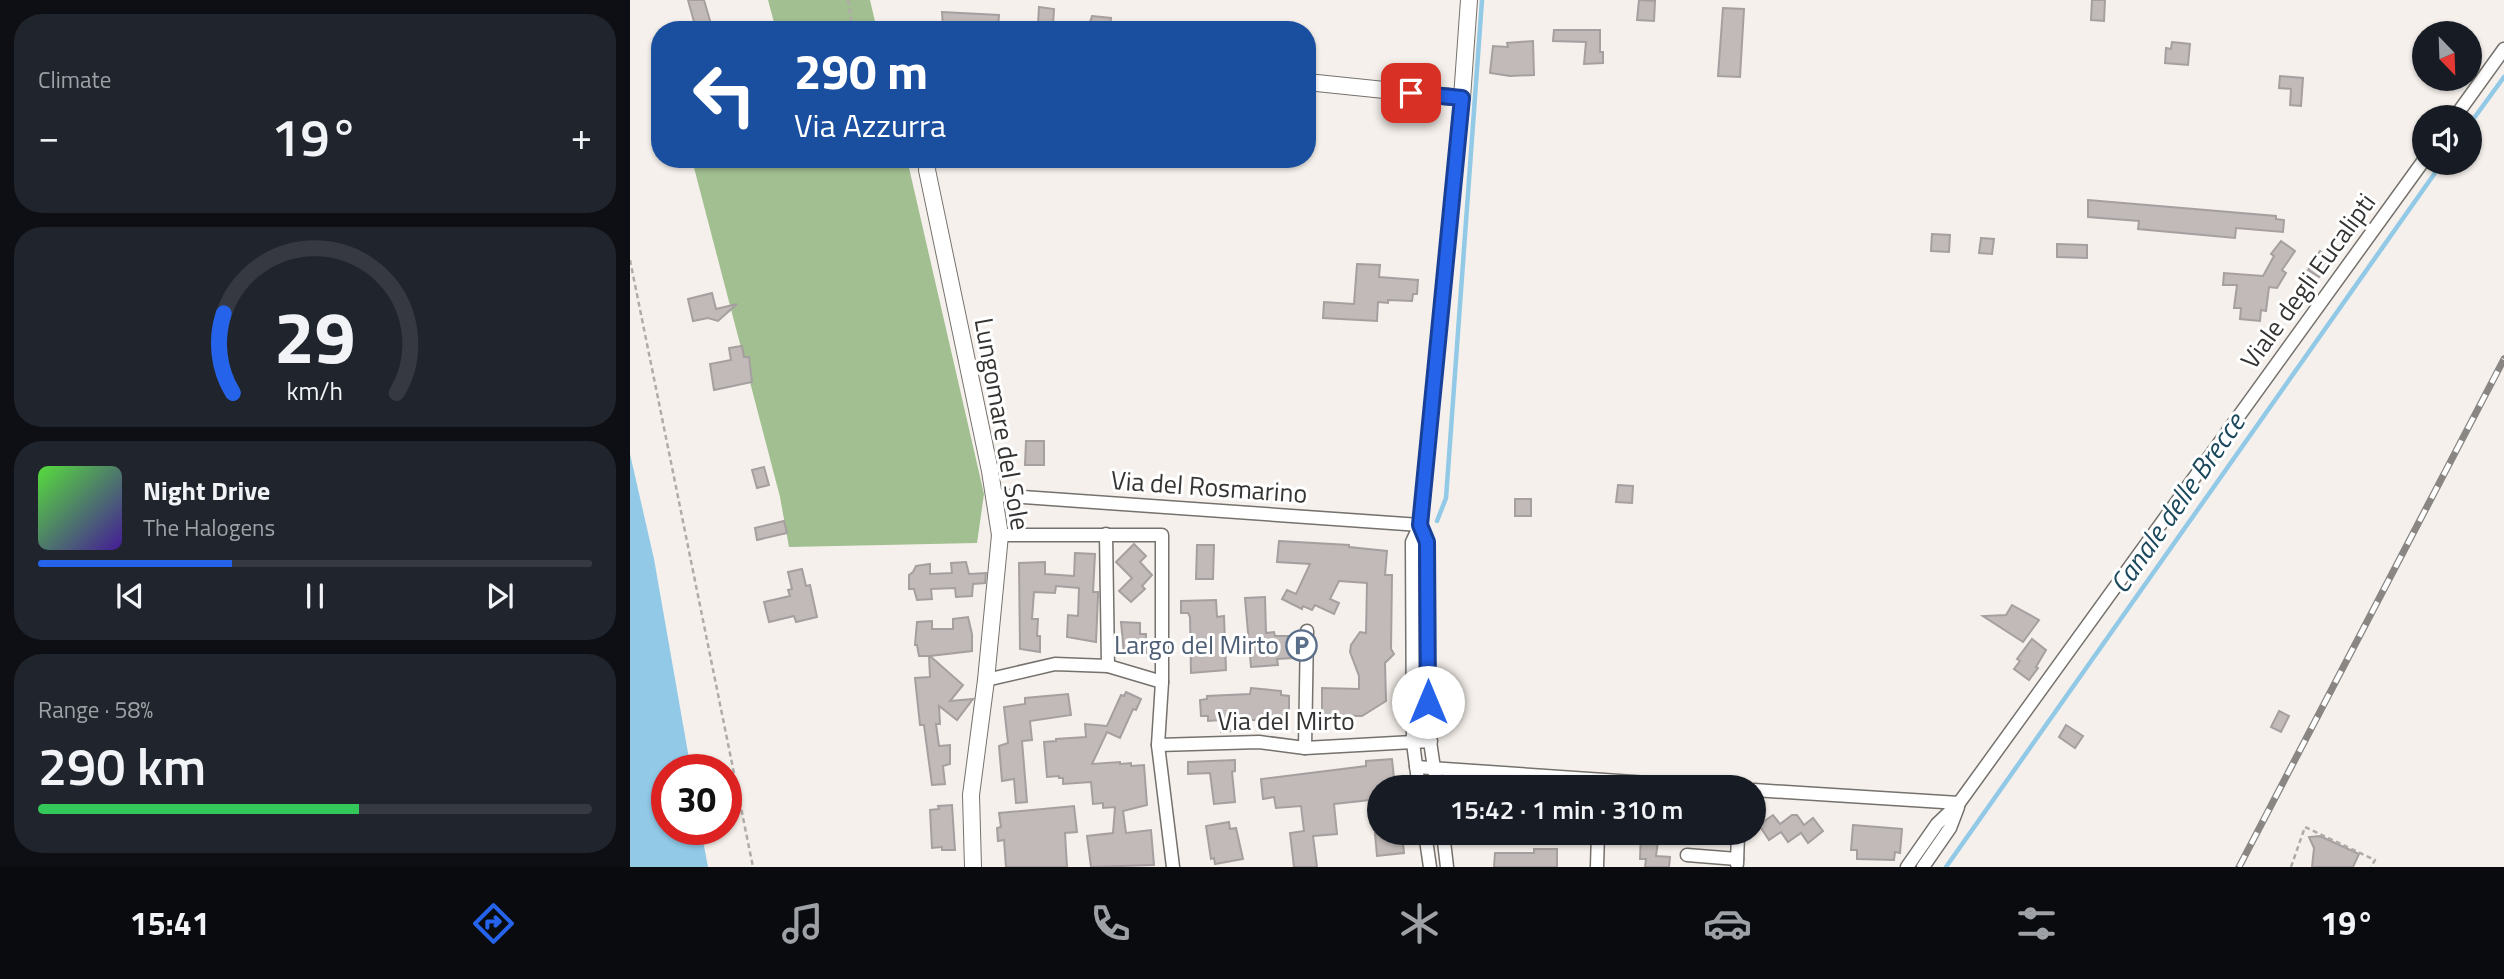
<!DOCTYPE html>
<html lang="en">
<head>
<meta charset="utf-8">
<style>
  :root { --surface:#171b24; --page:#20242c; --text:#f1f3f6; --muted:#9ea1a6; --line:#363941; --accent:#2563eb }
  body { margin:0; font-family:"Titillium Web",sans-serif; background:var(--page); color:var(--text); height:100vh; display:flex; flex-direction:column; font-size:26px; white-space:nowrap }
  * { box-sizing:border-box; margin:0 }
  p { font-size:23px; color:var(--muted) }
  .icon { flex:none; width:38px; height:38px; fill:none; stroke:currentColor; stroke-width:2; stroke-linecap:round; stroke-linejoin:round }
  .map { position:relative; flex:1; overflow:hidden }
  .details { display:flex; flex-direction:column; gap:14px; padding:14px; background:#0d0f14; width:630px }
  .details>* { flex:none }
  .hud { position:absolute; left:21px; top:21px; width:665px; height:147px; border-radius:28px; box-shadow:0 2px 5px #0004; background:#1a4fa0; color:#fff; overflow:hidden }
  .needle { width:46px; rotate:157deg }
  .tools { position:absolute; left:1782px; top:21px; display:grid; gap:14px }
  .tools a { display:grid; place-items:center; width:70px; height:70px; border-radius:50%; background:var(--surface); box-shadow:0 2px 5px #0004; font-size:35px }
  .speed { position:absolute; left:21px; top:754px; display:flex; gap:14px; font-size:35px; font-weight:700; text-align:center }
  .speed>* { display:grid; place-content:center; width:91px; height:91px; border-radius:50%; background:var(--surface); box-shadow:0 2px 5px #0004; line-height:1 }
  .speed .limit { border:10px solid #d22; background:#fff; color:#111 }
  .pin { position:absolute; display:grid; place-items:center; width:60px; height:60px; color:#fff; margin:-30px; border-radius:14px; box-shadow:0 4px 10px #0006 }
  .me { position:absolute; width:77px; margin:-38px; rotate:0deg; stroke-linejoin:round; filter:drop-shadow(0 0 5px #0008) }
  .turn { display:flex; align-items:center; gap:24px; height:147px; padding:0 28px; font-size:32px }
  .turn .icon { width:91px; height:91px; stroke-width:2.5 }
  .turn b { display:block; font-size:49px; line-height:60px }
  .big { font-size:52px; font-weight:600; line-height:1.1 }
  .details .card { flex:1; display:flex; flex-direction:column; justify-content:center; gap:10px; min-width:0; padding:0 24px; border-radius:28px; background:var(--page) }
  .details .dial { align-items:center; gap:0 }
  .dial svg { height:182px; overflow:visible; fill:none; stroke:var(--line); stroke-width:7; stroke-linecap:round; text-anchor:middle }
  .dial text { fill:var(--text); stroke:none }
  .song { display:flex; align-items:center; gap:21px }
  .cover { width:84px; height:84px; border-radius:10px; background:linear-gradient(135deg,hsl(110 70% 55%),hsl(260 70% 35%)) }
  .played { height:7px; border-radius:4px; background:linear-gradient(90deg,var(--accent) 35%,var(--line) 35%) }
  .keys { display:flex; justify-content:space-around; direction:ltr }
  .heat { display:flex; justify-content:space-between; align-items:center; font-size:38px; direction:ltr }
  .charge { height:10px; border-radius:5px; background:linear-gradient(90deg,#34c759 58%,var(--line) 0) }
  .trip { position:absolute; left:737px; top:775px; width:399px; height:70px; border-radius:35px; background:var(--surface); box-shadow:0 2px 5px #0004; font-weight:600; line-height:70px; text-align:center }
  .dock { display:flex; height:112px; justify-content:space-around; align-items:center; background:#090b0e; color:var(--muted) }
  .dock .icon { width:49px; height:49px }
  .dock .current { color:var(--accent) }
  .dock b { font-size:32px; color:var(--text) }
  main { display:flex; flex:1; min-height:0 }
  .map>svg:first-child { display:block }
  .forest { fill:#a2bf91 }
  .water { fill:#91c9e7 }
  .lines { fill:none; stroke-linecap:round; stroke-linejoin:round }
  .stream { stroke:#91c9e7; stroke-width:4.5 }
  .building { fill:#c1bab9; stroke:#a69f9f; stroke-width:2 }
  .minor-casing { stroke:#75716c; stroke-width:15 }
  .tertiary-casing { stroke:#75716c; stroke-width:18 }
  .path { stroke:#afaba7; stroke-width:2.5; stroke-dasharray:5 3.5; stroke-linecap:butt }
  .minor { stroke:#fff; stroke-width:12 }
  .tertiary { stroke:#fff; stroke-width:16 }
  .rail-casing { stroke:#898683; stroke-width:7 }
  .rail { stroke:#fff; stroke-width:4.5; stroke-dasharray:13; stroke-linecap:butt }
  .route-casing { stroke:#184099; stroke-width:18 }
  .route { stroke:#2563eb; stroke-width:12 }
  .labels { text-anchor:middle; stroke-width:6; stroke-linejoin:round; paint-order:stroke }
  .street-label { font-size:26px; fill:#363432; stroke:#fff }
  .service-label { font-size:26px; fill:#4e5e75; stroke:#fff; text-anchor:end }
  .water-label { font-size:28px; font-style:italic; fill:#1b485d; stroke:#fff }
</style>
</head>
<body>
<main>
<section class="details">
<div class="card"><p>Climate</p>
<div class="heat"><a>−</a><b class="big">19°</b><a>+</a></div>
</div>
<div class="card dial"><svg viewBox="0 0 100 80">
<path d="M14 69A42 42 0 1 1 86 69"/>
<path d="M14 69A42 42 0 0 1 10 34" stroke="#2563eb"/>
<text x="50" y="56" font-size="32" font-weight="700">29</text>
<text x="50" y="72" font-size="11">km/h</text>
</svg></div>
<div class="card">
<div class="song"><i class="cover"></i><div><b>Night Drive</b><p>The Halogens</p></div></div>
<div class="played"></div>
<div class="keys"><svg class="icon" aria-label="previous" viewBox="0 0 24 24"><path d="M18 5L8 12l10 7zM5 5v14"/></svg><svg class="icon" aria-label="pause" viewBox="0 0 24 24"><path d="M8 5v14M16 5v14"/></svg><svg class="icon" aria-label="next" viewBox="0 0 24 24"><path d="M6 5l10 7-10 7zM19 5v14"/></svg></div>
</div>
<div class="card"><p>Range · 58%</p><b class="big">290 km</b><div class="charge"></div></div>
</section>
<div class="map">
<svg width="1874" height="867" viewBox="0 0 1874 867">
  <rect width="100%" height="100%" fill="#f5f0eb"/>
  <!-- forest -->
  <g class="forest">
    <path d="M138,0H240L247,30H146Z"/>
    <path d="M277,159L354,494L347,543L159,547L150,497L62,160Z"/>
  </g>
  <!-- water -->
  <path class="water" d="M0,454L24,559L61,770H37V830H71L78,867H0Z"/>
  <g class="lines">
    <!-- stream -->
    <g class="stream">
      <path d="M1839,125L1874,77"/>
      <path d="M807,521L816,498L852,0"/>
      <path d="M1316,867L1812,163"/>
    </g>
  </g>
  <!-- building -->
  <g class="building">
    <path d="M58,0H74L81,24L66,29Z"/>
    <path d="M1009,0L1025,1L1024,21L1007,20Z"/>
    <path d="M1462,0H1475L1474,21L1461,20Z"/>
    <path d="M409,7L424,9L423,25L408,24Z"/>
    <path d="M1093,8L1114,9L1110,77L1088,76Z"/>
    <path d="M312,12L369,15L368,29L313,28Z"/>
    <path d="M462,16L481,18L480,30L462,28L460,22Z"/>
    <path d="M924,30H970V52H973V63L954,64L956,42L923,41Z"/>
    <path d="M903,41L904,75L880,76L860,73L863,46L878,47L877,43Z"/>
    <path d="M1542,42L1560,44L1558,65L1535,63L1536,48L1541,49Z"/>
    <path d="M1650,76L1673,78L1671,106L1660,105L1661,89L1649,88Z"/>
    <path d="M1458,200L1646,216V219L1654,220L1653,232L1606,228L1605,238L1508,229L1509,221L1458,217Z"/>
    <path d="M1302,234L1320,235L1319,252L1301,251Z"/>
    <path d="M1351,238L1364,239L1362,254L1349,253Z"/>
    <path d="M1651,241L1665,251L1652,270L1656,273L1647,288L1639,287L1636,311L1631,310L1630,321L1610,319L1611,308H1604L1607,285H1593L1594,273L1633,276L1644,256L1641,254Z"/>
    <path d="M1427,244L1457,245V258L1427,257Z"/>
    <path d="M1690,251L1700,257L1694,267L1696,269L1689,277L1678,270Z"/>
    <path d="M727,264L750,265L749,277L788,280L787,294H783L782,301L758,300V303L748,302L747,321L693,318L694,302L724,304Z"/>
    <path d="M82,293L86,309L107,304L88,321L78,318L63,321L58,299Z"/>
    <path d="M112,346L114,357H119L122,382L84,390L80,364L101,360L99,348Z"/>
    <path d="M396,441H414V465H395Z"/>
    <path d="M134,467L139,485L127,488L122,470Z"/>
    <path d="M988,485L1003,486L1002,503L986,502Z"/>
    <rect x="885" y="499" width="16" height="17"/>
    <path d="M154,521L157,533L127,540L125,528Z"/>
    <path d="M649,541L719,545V547L757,551L755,575H762L761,649L764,654L755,663L756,701L732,716L692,715V688L729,689V676L720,652L721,645L730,632L736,633L737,583L709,581L700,599L709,603L704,614L685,605L682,610L673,606L672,609L652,599L657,590L666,594L680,564L647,562Z"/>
    <path d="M504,544L516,556L510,562L522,575L512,586L515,589L501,602L489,591L502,578L486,562Z"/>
    <path d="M567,545H584L583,579H566Z"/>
    <path d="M445,553L465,554L463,592H468V596L466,642L437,637L438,615L448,616L449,588L426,586L425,593L404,592L402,619H408L407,636H410V652L390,649L389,563L415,562V574L444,576Z"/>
    <path d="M336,562L339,574L356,573L355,583L343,584L342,596L326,597L325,588L301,589L302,599L287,600L284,589H279V575L283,572L286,566L300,564V574L322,573L321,563Z"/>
    <path d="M172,569L176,586L180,585L187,617L166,622L164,616L139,622L134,602L160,596L158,590L162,589L158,572Z"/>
    <path d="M635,597L636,633L644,632L645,636H661L663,658L647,659L648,665L621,667L615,598Z"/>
    <path d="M586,600L587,617L594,616L596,670L561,673L560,617L558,613H551V601Z"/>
    <path d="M1382,605L1409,620L1393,642L1353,616L1376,615Z"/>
    <path d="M338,617L342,634V651L300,656L333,685L320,701L343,699L327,720L309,706L310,724H306L309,746L320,745V764L313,766L315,784L302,785L294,725H290L285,678L300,677L299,656H289L287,645H285L287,622L302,621V629H323V619Z"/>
    <path d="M491,622L510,623V634H516V653H494Z"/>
    <path d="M1402,639L1416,650L1406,667L1408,668L1399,680L1384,669L1390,661L1387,659Z"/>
    <path d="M621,688L651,691V695L659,696V723L611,719L612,730L591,732L590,720L578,721V716H571L570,700L577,699V696L620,694Z"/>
    <path d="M496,692L511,699L506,710L503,709L490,738L477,732L462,764L490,762V764L501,763V766L514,765L517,805L493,811L496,833L521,830L524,865L461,867L457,836L483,833L485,807L473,808V803L463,804L461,782L433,784V778H429V776L417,777L414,742L426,741V739L456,737L455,724L477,726L491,695L494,696Z"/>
    <path d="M438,694L441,715L400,721L402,740L392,741L397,802L386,803L384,779L372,781L369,746L378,743L374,707L395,704V698Z"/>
    <path d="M1649,711L1659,716L1651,732L1641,727Z"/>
    <path d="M1436,725L1453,736L1445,748L1429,737Z"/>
    <path d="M762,759L765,788H749V799L704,804L707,834L683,836L687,867H664L660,833L674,831L671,806L646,808L644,797L633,799L631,779L736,766V761Z"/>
    <path d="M605,760V771L602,772L605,802L584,804L580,773L558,774V762Z"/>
    <path d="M322,805L325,850H312V847L302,848L300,810L309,809L308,806Z"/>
    <path d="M444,806L447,832L435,833L437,867H376L374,840L368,841L367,828L371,827L369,813Z"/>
    <path d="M1143,815L1150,824L1162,815H1167L1174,825L1183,818L1193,831L1178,843L1171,833L1158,842L1151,832L1139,840L1129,825Z"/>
    <path d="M599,822L600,829L606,828L613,859L585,864L584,858L581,859L576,826Z"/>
    <path d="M1223,825L1272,829L1270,853L1265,852L1264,860L1227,859V850H1221Z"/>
    <path d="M745,833H772L774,853L747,856Z"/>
    <path d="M1011,833H1029L1026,856L1040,857L1039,867H1015L1016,859H1010Z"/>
    <path d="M1690,836L1729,854L1723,867H1682L1684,848L1679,837Z"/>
    <path d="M904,849H927V867H864L865,853H904Z"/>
  </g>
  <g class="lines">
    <defs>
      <g id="minor">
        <path d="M1825,117L1874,49"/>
        <path d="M364,495L790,525"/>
        <path d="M790,525L797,542L798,728L807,788"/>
        <path d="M476,534L478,666"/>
        <path d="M370,535H532V682L528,745L543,867"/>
        <path d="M356,680L425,664L478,666L532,682"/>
        <path d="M528,745L629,742L675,748L801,741"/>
        <path d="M675,748L677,631"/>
        <path d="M786,767L1092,788"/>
        <path d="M789,788L783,743L782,542L790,525L832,98"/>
        <path d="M1124,790L1329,803"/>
        <path d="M795,833L800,867"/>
        <path d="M813,833L817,867"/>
        <path d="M1057,855L1107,859"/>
        <path d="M1107,864L1108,833"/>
        <path d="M967,867L968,833"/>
        <path d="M1277,867L1307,824L1329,803L1794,160"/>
        <path d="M1293,867L1320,828L1328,807"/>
      </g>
      <g id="tertiary">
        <path d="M677,82L832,98L839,0"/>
        <path d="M298,159L297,170L360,471L370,535L356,680L341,795L343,867"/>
      </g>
    </defs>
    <!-- minor casing -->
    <use href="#minor" class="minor-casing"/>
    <!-- tertiary casing -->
    <use href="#tertiary" class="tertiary-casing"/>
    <!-- path -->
    <g class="path">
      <path d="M218,0L223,30"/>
      <path d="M0,260L123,867"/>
      <path d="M1661,867L1675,827L1745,860L1741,867"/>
    </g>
    <!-- minor -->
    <use href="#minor" class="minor"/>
    <!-- tertiary -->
    <use href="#tertiary" class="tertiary"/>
    <defs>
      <path id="rail" d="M1609,867L1874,359"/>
    </defs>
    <!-- rail casing -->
    <use href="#rail" class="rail-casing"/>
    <!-- rail -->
    <use href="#rail" class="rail"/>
  </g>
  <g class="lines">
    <defs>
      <path id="route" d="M781,93L832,98L790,525L797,542L798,702"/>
    </defs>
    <!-- route casing -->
    <use href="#route" class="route-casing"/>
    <!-- route -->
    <use href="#route" class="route"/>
  </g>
  <!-- icons -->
  <defs>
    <symbol id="parking-ring" viewBox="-11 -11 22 22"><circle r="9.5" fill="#fff" stroke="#5c6f8a" stroke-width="1.5"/><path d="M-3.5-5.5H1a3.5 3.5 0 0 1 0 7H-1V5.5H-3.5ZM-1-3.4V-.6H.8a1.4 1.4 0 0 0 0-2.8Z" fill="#5c6f8a"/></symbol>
  </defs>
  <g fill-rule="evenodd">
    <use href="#parking-ring" x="654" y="628" width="35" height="35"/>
  </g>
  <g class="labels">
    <!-- street labels -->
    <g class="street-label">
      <text transform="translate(1678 281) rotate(-54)" y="9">Viale degli Eucalipti</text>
      <text transform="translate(372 424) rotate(80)" y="9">Lungomare del Sole</text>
      <text transform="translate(579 487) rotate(4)" y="9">Via del Rosmarino</text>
      <text x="656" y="730">Via del Mirto</text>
    </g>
    <!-- service labels -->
    <g class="service-label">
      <text x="649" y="654">Largo del Mirto</text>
    </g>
    <!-- water labels -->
    <g class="water-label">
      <text transform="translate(1547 503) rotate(-55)" y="10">Canale delle Brecce</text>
    </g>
  </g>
</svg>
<div class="tools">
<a><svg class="needle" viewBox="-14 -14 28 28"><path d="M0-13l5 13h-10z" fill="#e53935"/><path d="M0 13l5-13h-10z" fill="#9ea1a6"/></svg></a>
<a><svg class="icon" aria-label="sound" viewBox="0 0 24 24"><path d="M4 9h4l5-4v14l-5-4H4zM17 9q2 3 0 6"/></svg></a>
</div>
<div class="speed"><div class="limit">30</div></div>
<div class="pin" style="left:781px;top:93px;background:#d93025"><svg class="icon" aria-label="arrive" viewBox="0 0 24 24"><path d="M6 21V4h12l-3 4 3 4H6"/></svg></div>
<svg class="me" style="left:798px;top:702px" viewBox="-20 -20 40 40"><circle r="19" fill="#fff"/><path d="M0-13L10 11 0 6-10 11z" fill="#2563eb"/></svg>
<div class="trip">15:42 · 1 min · 310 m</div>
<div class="hud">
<div class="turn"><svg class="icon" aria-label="left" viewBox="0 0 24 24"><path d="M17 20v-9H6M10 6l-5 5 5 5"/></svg><div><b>290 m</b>Via Azzurra</div></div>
</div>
</div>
</main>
<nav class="dock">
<b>15:41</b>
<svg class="icon current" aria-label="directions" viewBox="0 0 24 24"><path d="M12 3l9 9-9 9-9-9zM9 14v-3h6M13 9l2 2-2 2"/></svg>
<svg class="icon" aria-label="music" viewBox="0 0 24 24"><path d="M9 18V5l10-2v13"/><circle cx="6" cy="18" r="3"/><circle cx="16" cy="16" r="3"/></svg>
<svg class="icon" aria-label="phone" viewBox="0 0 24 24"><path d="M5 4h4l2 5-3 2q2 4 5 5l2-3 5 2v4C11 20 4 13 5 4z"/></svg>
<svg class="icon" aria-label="climate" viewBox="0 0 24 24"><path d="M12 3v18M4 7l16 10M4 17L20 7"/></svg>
<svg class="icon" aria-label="car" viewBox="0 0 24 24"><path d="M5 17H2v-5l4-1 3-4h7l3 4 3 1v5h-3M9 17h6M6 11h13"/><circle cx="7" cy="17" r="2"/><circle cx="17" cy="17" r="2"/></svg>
<svg class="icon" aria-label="filters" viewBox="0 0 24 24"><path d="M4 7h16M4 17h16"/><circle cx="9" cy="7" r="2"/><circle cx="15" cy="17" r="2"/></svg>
<b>19°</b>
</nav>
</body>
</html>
